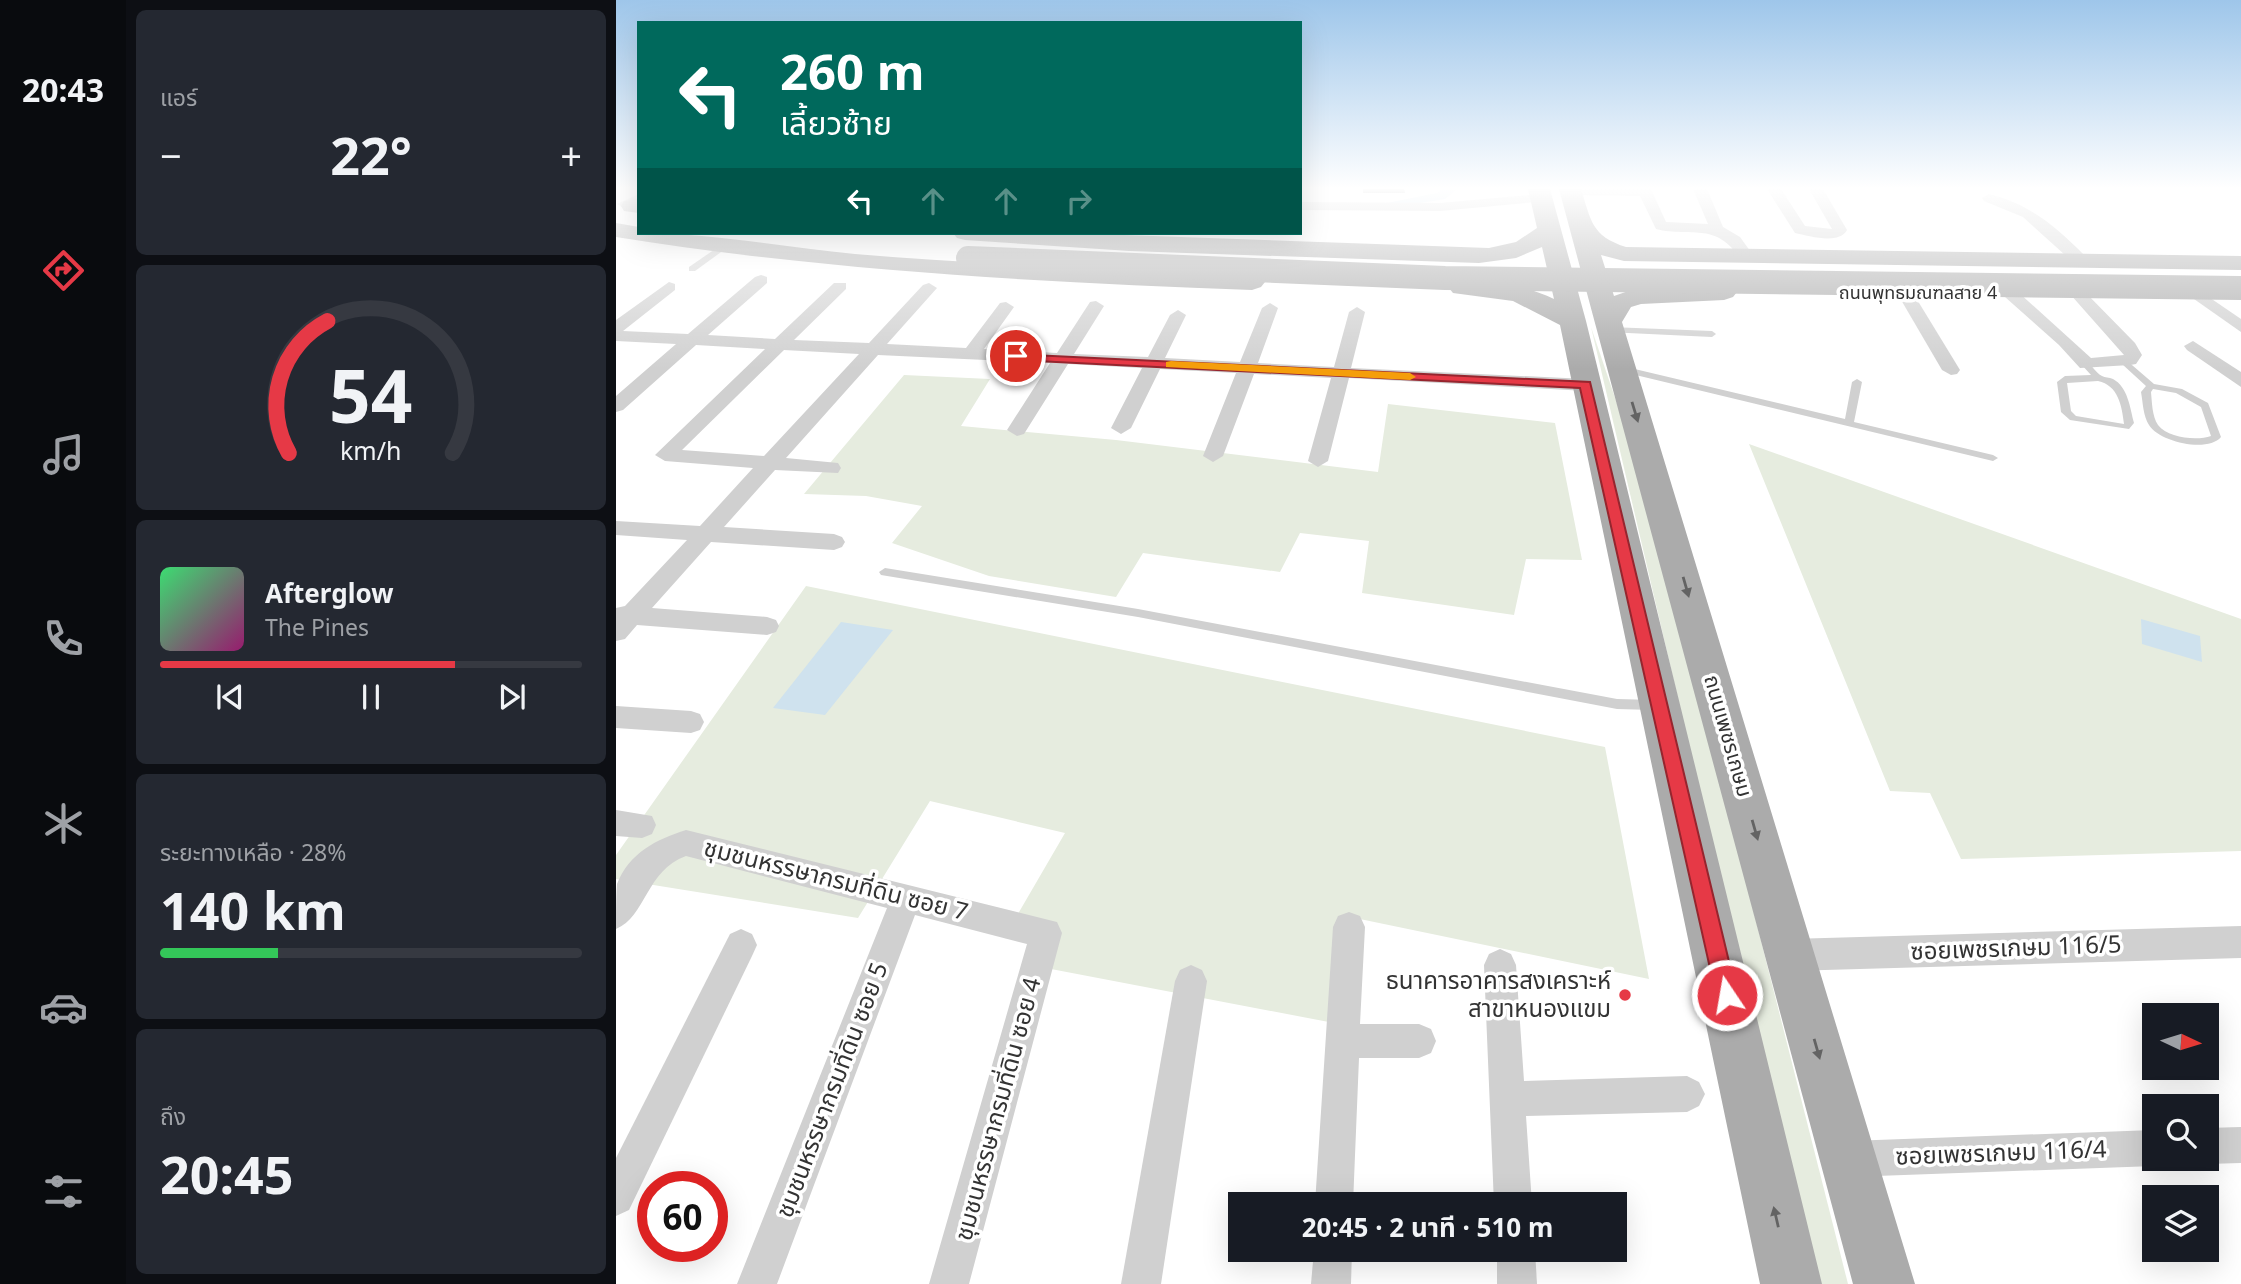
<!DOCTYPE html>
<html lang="th">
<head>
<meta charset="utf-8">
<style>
  :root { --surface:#171b24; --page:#242831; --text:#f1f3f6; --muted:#9ea1a6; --line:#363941; --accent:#e63946 }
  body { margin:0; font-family:"Noto Sans","Noto Sans Thai",sans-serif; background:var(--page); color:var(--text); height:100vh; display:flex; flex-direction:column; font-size:26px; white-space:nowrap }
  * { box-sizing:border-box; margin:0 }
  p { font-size:23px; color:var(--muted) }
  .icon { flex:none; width:38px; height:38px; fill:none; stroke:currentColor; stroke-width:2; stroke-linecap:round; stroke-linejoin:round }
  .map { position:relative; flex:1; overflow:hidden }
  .details { display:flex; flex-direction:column; gap:10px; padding:10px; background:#0d0f14; width:490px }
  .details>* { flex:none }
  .guide { position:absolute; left:21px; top:21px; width:665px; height:214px; border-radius:0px; box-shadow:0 7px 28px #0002; background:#00695c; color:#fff; overflow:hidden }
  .needle { width:46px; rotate:94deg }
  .buttons { position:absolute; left:1526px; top:1003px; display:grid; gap:14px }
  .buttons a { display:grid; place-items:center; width:77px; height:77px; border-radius:0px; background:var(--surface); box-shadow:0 7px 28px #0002; font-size:35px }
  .speed { position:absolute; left:21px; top:1171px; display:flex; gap:14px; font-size:35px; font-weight:700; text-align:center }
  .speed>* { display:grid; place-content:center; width:91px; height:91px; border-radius:50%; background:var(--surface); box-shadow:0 7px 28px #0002; line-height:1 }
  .speed .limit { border:10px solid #d22; background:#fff; color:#111 }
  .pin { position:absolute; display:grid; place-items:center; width:60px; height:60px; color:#fff; margin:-30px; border:4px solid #fff; border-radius:50%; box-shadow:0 2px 7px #0007 }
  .me { position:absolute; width:77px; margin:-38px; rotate:348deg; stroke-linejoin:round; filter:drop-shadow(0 0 5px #0008) }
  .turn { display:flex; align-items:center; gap:24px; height:147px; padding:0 28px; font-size:32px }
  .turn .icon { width:91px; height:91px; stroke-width:2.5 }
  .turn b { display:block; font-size:49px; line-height:60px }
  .lanes { display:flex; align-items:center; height:66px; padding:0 28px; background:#0003; justify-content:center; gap:35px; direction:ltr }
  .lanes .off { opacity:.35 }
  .big { font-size:52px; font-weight:700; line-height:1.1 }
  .details .widget { flex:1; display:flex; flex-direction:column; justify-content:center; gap:10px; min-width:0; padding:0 24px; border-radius:10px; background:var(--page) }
  .details .dial { align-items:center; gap:0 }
  .dial svg { height:182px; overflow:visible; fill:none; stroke:var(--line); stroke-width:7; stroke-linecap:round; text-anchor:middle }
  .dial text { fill:var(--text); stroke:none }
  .song { display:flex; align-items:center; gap:21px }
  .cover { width:84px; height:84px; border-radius:10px; background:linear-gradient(135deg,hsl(140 70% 55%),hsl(320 70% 35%)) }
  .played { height:7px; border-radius:4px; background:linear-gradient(90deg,var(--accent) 70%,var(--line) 70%) }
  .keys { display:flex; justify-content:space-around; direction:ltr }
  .heat { display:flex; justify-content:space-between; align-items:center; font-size:38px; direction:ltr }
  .charge { height:10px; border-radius:5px; background:linear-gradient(90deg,#34c759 28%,var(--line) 0) }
  .trip { position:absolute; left:612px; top:1192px; width:399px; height:70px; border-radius:0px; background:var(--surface); box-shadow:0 7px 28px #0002; font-weight:700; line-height:70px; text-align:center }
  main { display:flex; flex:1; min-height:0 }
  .dock { display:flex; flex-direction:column; width:126px; justify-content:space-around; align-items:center; background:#090b0e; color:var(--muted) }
  .dock .icon { width:49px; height:49px }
  .dock .on { color:var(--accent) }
  .dock b { font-size:32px; color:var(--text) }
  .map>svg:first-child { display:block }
  .green { fill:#e6ecdf }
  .water { fill:#cfe2ee }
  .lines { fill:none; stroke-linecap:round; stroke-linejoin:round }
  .canal { fill:#cfe2ee; fill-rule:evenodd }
  .building { fill:#1a1a1a }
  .service { fill:#d0d0d0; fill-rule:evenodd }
  .minor { fill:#d0d0d0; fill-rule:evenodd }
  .primary { fill:#ababab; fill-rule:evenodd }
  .primary-bridge { stroke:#ababab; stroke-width:24 }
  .oneway { fill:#636363 }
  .route { fill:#e63946; stroke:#96252e; stroke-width:2 }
  .slow { fill:#f59e0b }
  .poi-dot { fill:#e63946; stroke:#fff; stroke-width:2.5 }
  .labels { text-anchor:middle; stroke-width:7; stroke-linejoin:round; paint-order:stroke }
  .far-street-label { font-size:18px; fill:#333; stroke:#fff }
  .street-label { font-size:21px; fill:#333; stroke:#fff }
  .near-street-label { font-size:24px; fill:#333; stroke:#fff }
  .near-poi-label { font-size:24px; fill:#333; stroke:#fff; text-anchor:end }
</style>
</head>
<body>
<main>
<nav class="dock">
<b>20:43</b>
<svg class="icon on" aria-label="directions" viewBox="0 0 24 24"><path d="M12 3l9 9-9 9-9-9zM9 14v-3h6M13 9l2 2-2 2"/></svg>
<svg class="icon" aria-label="music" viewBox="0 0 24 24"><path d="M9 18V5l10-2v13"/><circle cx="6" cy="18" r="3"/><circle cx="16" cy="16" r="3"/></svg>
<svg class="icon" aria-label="phone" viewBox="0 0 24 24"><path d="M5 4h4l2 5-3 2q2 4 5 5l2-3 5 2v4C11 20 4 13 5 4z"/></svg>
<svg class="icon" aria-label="climate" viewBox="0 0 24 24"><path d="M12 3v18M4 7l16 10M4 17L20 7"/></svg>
<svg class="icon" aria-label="car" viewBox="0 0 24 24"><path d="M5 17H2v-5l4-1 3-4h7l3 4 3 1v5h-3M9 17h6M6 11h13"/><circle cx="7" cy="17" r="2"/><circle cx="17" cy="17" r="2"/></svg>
<svg class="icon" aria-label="filters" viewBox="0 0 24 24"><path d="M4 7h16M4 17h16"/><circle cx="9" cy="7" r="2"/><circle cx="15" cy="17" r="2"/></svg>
</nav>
<section class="details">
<div class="widget"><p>แอร์</p>
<div class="heat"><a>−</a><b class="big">22°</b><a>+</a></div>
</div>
<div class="widget dial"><svg viewBox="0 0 100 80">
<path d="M14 69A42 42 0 1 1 86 69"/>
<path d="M14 69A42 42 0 0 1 31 11" stroke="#e63946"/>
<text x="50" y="56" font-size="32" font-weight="700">54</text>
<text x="50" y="72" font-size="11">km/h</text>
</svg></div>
<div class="widget">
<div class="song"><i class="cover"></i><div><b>Afterglow</b><p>The Pines</p></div></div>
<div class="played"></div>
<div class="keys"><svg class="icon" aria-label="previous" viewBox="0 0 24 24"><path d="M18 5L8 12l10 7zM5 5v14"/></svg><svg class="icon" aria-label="pause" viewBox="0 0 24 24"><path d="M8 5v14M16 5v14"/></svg><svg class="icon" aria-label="next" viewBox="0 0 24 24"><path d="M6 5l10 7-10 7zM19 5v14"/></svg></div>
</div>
<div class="widget"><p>ระยะทางเหลือ · 28%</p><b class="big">140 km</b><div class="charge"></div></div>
<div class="widget"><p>ถึง</p><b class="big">20:45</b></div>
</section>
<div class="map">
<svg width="1625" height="1284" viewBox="0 0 1625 1284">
  <rect width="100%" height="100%" fill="#fff"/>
  <!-- green -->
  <g class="green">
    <path d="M975,327L1032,495L1232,1284H1199Z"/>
    <path d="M288,375L374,379L345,426L500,440L762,472L772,404L939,423L966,560L910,559L898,615L746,593L753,541L684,533L664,572L527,553L500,597L373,576L276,543L306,506L250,496L188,494Z"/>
    <path d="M1133,444L1625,619V851L1345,859L1314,793L1274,791Z"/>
    <path d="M190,586L989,747L1033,979L739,918V1027L435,969L413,941L388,938L449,833L314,801L242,918L0,879V855Z"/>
  </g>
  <!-- water -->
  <g class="water">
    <path d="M1525,619L1584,636L1586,662L1526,644Z"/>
    <path d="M225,622L277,630L209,715L157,708Z"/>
  </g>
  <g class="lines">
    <!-- canal -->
    <path class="canal" d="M827,189H841L829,199L767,209L761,205L821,193Z"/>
  </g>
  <!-- building -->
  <path class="building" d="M747,189H788L789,193H747Z"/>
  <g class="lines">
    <!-- service -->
    <g class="service">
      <path d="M105,245L112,247L79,271H73V267Z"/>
      <path d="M994,327L1096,331L1100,334L1096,337L991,332L990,330Z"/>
      <path d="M1509,359L1538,384L1566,389L1592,403L1605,437C1592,453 1543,442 1533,425C1527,416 1527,403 1525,392L1530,386L1506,364V360ZM1537,389L1560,393L1585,407L1595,436C1581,441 1552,438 1542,425C1536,416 1536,402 1535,392Z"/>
      <path d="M1470,361C1476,365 1480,373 1486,376C1489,378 1493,377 1497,379C1512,387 1514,408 1518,423L1513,429L1454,420L1445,412L1441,382L1449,376L1475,375L1465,364ZM1482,381C1502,385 1506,406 1508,424L1460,416L1455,411L1451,383Z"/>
      <path d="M1006,366L1229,419L1236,382L1241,379L1246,382L1238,422L1377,455L1382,458L1377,461L1003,371V367Z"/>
      <path d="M269,568L522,609L1001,699L1037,700L1042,701L1043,705L1042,709L1037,710L1001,709L522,617L265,575L263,572Z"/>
    </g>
    <!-- minor -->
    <g class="minor">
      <path d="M950,189H1035L1050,222L1092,224L1077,189H1091L1107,227L1124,237L1137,255L1134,258H1124C1098,221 1077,238 1040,229L1024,196L955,195L950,194Z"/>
      <path d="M1151,189H1165L1189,226L1216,229L1193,189H1207L1231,230C1223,245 1193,236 1179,233Z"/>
      <path d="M23,194V203L8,208L1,204Z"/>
      <path d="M925,194L932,198L930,201L824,211L684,210V202L824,203Z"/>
      <path d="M1373,194C1414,204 1442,228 1471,258V264H1459L1407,217L1368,201L1366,198Z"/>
      <path d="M145,275L151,277V283L92,335L159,339L218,283H230V289L178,340L253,343L307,285L313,283L321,288L271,344L350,348L384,303L390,302L398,307L368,349L441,353L474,302L480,301L488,306L458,354L532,357L554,315L562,310L570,315L549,358L624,362L646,308L654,303L662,308L642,363L718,367L733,312L741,307L749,312L735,368L970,379L979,385L970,391L733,378L712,461L702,467L692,461L715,378L638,374L607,456L597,462L587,456L620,373L544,369L515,428L505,434L495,428L526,368L452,364L408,434L401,436L391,430L434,363L262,355L170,458L222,463L225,468L222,473L159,470L108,527L218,534L226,537L229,542L226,547L218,550L95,542L36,608L151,617L160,620L163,626L160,632L151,635L21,625L9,639L0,641V608L9,606L71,540L0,535V521L84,526L137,468L49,461L39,455L149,349L80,345L7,410L0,412V396L60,344L0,341V320L53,282L59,284V290L7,331L72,334L139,277ZM168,350L243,354L148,456L66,450Z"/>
      <path d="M1289,288L1297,293L1344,370L1341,374L1335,375L1326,370L1281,293Z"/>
      <path d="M1395,289L1401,291L1475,358L1508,355L1454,294L1462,289L1468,291L1519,343L1526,355L1520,364L1514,365L1464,368L1443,345L1389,297L1387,294Z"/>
      <path d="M1584,291L1625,319V332L1578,299L1576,296Z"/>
      <path d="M1577,341L1625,372V387L1571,350L1568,346Z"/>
      <path d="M0,706L75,711L84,714L88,722L84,730L75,733L0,728Z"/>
      <path d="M0,810L36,816L40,825L36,834L26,838L0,836Z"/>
      <path d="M70,830L441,922L446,933L353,1284H313L411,944L299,915L161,1284H121L271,908L70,856C30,870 30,917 0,929C0,916 0,896 1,884C13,853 41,839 70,830Z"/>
      <path d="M733,912L744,916L749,927L744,1024H803L815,1029L820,1041L815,1053L803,1058H743L737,1204H699L717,927L722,916Z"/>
      <path d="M1625,926V958L1174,971L1163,966L1158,955L1163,944L1174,939Z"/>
      <path d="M125,929L136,934L141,945L136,956L13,1210L0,1216V1158L114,934Z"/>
      <path d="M884,949L895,954L900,965L908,1081L1071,1076L1083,1082L1089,1094L1083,1106L1071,1112L910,1116L916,1204H878L868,965L873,954Z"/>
      <path d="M575,965L586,970L591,981L545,1284H505L559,981L564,970Z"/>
      <path d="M1625,1127V1163L1591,1164L1578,1159L1591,1158V1128Z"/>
      <path d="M1538,1130V1158H1552L1538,1166L1233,1177L1220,1172L1215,1159L1220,1146L1233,1141Z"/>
      <path d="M698,1250H736L735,1284H695Z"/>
      <path d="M881,1250H919L921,1284H881Z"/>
    </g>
    <!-- primary -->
    <g class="primary">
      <path d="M912,189H934L970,321L1206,1284H1144L944,325L897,301L837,293L833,288L837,283C869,275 909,286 938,299L926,247L900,258L863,263L514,251L349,240L341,238L337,233H452L873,248L900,242L921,228Z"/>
      <path d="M943,189H965C975,220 975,236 1010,247L1625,256V270L1008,261L985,255L998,296L1021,288L1108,284L1117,287L1121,292L1117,297L1108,300L1025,304L1015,307L1006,322L1299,1284H1237Z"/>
      <path d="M23,199V213L8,211L5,206L8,201Z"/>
      <path d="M0,223L23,227V233C95,233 167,247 239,254C371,265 504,270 636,274L645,277L649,282L645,287L636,290C423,282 211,271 0,237Z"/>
    </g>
    <!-- primary-bridge -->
    <path class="primary-bridge" d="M352,258L829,278L1624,288"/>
  </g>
  <!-- one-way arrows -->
  <defs><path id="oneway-solid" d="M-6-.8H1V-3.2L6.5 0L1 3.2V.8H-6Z" transform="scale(1.75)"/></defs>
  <g class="oneway">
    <use href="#oneway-solid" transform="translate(1019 412) rotate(73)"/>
    <use href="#oneway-solid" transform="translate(1070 587) rotate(74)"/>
    <use href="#oneway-solid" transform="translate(1139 830) rotate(74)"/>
    <use href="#oneway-solid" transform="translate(1201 1049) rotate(74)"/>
    <use href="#oneway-solid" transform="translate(1160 1217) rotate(-103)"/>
  </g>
  <!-- sky -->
  <linearGradient id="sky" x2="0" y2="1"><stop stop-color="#9ec6ea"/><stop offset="0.51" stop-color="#fff"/><stop offset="1" stop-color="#fff" stop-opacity="0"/></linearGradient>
  <rect width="1625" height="369" fill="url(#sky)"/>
  <!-- route -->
  <path class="route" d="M396,354L974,382L1121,995L1118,1002L1111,1005L1103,1002L1100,995L964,388L400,360L396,359Z"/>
  <!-- slow -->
  <path class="slow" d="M555,361L794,373L800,377L794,380L550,367V362Z"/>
  <!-- markers -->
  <circle class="poi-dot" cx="1009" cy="995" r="7"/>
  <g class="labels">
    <!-- far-street labels -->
    <g class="far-street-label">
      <text x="1302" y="299">ถนนพุทธมณฑลสาย 4</text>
    </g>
    <!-- street labels -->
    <g class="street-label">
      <text transform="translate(1112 736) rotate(74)" y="7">ถนนเพชรเกษม</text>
    </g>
    <!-- near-street labels -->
    <g class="near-street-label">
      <text transform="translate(220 880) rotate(14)" y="8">ชุมชนหรรษากรมที่ดิน ซอย 7</text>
      <text transform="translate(1400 948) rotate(-2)" y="8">ซอยเพชรเกษม 116/5</text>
      <text transform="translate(216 1090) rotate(-69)" y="8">ชุมชนหรรษากรมที่ดิน ซอย 5</text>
      <text transform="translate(382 1109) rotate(-75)" y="8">ชุมชนหรรษากรมที่ดิน ซอย 4</text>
      <text transform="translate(1385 1153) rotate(-2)" y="8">ซอยเพชรเกษม 116/4</text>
    </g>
    <!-- near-poi labels -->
    <g class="near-poi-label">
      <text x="995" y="989">ธนาคารอาคารสงเคราะห์<tspan x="995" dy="28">สาขาหนองแขม</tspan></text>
    </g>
  </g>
</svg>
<div class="buttons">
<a><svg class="needle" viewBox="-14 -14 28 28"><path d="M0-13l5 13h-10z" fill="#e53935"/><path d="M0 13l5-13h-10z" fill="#9ea1a6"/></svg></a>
<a><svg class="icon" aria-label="search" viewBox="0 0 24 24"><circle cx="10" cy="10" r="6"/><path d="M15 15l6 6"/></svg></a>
<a><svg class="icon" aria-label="layers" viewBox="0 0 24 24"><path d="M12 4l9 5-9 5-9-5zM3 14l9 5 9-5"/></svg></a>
</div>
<div class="speed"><div class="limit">60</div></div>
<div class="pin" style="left:400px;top:356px;background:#d93025"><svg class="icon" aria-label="arrive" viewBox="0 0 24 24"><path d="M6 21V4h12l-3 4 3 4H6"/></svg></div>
<svg class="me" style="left:1111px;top:995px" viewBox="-20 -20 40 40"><circle r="17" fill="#e63946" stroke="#fff" stroke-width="3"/><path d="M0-11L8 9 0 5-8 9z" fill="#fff"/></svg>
<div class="trip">20:45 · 2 นาที · 510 m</div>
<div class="guide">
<div class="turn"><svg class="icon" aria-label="left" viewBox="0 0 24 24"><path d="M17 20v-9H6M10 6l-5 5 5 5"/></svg><div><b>260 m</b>เลี้ยวซ้าย</div></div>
<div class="lanes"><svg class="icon" aria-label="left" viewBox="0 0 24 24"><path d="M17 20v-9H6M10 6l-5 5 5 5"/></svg><svg class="icon off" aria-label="ahead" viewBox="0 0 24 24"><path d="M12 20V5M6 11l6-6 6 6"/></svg><svg class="icon off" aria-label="ahead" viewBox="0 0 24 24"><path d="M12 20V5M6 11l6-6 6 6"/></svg><svg class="icon off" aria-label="right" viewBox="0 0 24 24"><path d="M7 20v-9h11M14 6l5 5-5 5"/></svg></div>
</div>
</div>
</main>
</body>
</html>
